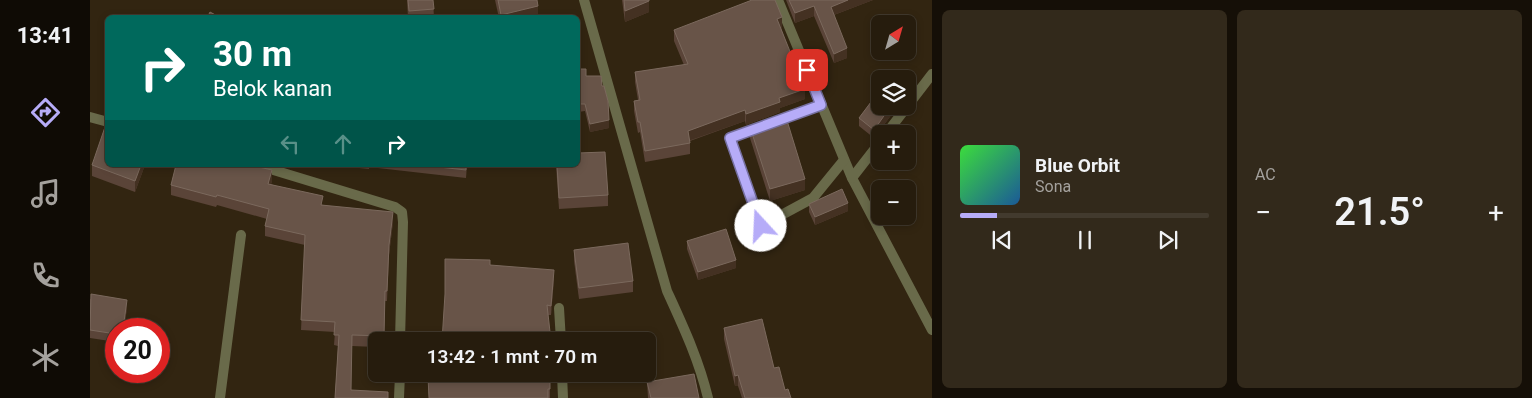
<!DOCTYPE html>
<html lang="id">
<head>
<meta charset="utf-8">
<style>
  :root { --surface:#261c0d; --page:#32291b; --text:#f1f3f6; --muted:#a4a19d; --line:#423a2e; --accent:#b6acf8 }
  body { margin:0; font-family:Roboto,sans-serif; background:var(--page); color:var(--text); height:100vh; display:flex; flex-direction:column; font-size:19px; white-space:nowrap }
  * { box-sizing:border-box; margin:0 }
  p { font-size:16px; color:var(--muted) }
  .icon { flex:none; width:28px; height:28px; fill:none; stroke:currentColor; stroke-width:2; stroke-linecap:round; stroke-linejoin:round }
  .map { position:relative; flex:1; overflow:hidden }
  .drawer { display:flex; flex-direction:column; gap:10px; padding:10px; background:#150f07; width:600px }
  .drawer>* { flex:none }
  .guide { position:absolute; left:15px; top:15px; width:475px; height:152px; border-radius:8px; box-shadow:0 2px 8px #0003,0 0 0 1px var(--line); background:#00695c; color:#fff; overflow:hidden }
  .needle { width:32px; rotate:37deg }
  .fabs { position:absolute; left:781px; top:15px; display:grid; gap:10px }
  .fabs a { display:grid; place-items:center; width:45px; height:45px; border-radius:8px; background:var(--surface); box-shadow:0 2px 8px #0003,0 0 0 1px var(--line); font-size:25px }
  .speed { position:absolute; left:15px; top:318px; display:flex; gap:10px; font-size:25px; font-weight:700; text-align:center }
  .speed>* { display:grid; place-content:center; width:65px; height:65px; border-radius:50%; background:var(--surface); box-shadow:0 2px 8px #0003,0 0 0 1px var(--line); line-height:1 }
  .speed .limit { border:8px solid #d22; background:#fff; color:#111 }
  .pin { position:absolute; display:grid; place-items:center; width:42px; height:42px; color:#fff; margin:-21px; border-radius:10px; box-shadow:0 2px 8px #0006 }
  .me { position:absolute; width:55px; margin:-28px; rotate:340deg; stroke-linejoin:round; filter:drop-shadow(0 0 4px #0008) }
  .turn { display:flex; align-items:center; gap:18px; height:105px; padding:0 25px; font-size:22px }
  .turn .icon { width:65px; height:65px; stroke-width:2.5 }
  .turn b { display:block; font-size:35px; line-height:42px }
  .lanes { display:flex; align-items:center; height:48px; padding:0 25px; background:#0003; justify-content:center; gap:25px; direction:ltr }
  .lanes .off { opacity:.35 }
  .big { font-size:38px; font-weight:600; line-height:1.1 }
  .drawer .tile { flex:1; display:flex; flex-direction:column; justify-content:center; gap:8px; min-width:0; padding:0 18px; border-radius:8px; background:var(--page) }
  .song { display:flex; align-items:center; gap:15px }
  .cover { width:60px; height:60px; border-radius:8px; background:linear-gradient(135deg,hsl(120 70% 55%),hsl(210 70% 35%)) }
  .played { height:5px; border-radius:2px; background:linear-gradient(90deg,var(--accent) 15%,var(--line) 15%) }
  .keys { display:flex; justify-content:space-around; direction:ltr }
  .heat { display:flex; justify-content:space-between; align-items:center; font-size:28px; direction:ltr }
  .drawer .tiles { flex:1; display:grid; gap:10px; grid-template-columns:repeat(2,1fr) }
  .trip { position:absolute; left:278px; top:332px; width:288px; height:50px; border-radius:8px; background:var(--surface); box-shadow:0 2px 8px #0003,0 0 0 1px var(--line); font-weight:600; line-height:50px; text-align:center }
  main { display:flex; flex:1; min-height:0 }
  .dock { display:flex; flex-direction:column; width:90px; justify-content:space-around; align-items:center; background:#0f0b05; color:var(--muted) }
  .dock .icon { width:35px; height:35px }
  .dock .current { color:var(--accent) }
  .dock b { font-size:22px; color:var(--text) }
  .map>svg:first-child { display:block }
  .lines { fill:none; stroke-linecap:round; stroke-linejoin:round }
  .service { stroke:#696a4a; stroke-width:10 }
  .minor { stroke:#696a4a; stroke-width:10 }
  .wall { fill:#5a4438 }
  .shaded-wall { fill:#443122 }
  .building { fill:#685448; stroke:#7b695d }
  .route-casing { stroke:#7670a1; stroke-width:12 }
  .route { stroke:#b6acf8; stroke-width:9 }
</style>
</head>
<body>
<main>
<nav class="dock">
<b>13:41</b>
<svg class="icon current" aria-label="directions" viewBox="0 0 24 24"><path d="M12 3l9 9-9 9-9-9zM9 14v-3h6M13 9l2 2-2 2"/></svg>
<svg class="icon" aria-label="music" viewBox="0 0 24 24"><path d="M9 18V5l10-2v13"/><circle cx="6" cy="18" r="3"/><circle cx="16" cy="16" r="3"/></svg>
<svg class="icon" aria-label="phone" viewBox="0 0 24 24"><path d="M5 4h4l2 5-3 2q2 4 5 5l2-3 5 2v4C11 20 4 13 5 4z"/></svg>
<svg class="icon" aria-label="climate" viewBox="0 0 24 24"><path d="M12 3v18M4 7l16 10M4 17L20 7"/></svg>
</nav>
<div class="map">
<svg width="842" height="398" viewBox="0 0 842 398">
  <rect width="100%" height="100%" fill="#322511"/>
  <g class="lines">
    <!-- service -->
    <g class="service">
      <path d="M688,0L762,178L842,330"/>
      <path d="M731,105L640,138L671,226L723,198L754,160"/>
      <path d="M796,134L842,74"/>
      <path d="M762,178L790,142"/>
    </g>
    <!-- minor -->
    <g class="minor">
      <path d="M494,0L577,291C593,326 609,360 618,398"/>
      <path d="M0,117L18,122"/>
      <path d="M167,165L305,207L312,212L313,222L310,341"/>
      <path d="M469,308L471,341"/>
      <path d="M472,374L473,398"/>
      <path d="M130,398L151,235"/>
      <path d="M309,398L310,374"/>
    </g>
  </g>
  <!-- wall -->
  <g class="wall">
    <path d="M317,0H343L344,17L318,18Z"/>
    <path d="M405,0H447L448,17L445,18H409Z"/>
    <path d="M532,0H559V12L535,22Z"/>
    <path d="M696,0H783L744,15L757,58L744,63L724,16L705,23Z"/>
    <path d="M691,28L715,99L690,108V112L656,125L655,121L600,141V154L555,162L550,132L548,133L544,111V101L548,100L545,82V72L594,65L584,41V30L692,28Z"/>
    <path d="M488,69L496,76L519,128L500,132L495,111L488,112Z"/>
    <path d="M802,106V114L784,138L769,126V118Z"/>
    <path d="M660,127L715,190L680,201L660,138Z"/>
    <path d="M2,165H55L45,192L2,176Z"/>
    <path d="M249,165H377L376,178L279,167V169L249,166Z"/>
    <path d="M466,165H488L518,195V206L469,209Z"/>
    <path d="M182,181L181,184L233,205L303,222L299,255L297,301H295L294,341H286V347L262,346L245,398L248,346L244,345L245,332L211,330L215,245L175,236V226L177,219L127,205L126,207L81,195V185Z"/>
    <path d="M719,204L758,211L725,225L719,212Z"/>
    <path d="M597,241L646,268L608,280L597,249Z"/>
    <path d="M484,250L543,281V292L489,299L484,261Z"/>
    <path d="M400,265L464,279L461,315H458Z"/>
    <path d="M0,299L37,308L34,329H26V342L0,338Z"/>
    <path d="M634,328L684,368L695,390L701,398H652L648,386H645L634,339Z"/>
    <path d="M460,374V398H339L338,376Z"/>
    <path d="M557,382L609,398H558Z"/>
  </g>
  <!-- shaded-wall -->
  <g class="shaded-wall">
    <path d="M758,0H783L741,16V7Z"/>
    <path d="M559,1V12L535,22V11Z"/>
    <path d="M448,6V17L445,18H411V15Z"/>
    <path d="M724,6V16L705,23V13Z"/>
    <path d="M692,17V28L687,30V19Z"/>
    <path d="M757,48V58L744,63V54Z"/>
    <path d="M715,89V99L690,108V112L656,125V114L689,98Z"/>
    <path d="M801,106L802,114L784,138V130Z"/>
    <path d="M655,110V121L598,141V131Z"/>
    <path d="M519,120V128L500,132V124Z"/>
    <path d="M51,165H55L45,192V181Z"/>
    <path d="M182,170V181L178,194V184Z"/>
    <path d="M715,179V190L680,201V189Z"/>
    <path d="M758,203V211L725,225V217Z"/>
    <path d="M303,212V222L299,255L297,301L299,245Z"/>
    <path d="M646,260V268L608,280V272Z"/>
    <path d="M464,270V279L461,315V306Z"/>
    <path d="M37,300V308L34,329H33Z"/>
    <path d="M648,375V386H645V376Z"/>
  </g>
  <!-- building -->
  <g class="building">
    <path d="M318,0H343L344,9L319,11Z"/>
    <path d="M408,0H447L448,6L411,15Z"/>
    <path d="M534,0H559V1L535,11Z"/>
    <path d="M662,0H685L692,17L687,19L715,89L689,98L690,102L656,114L655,110L598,131L600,143L555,151L550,122H548L544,101L550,100L545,72L598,64L584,30Z"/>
    <path d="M699,0H758L741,7L757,48L744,54L724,6L705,13Z"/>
    <path d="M120,12L131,18H117Z"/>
    <path d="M488,69H496V76H511L512,86H514L518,101L519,120L500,124L495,104H488Z"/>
    <path d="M787,94L790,96V106H801L784,130L769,118Z"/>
    <path d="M695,114L715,179L680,189L660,127Z"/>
    <path d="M15,127L18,128V165H51L45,181L2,165Z"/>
    <path d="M515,152L518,195L469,198L467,165H488V153Z"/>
    <path d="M86,165H160L182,170L178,184L233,196L231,205L303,212L299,245L297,291H295L294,336L262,335L261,390L298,392V398H245L249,335H244L245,322L211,320L215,235L175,226L179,209L127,195L126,197L81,185Z"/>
    <path d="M331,165H376V170Z"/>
    <path d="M752,189L758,203L725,217L719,204Z"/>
    <path d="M636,229L646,260L608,272L597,241Z"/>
    <path d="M538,243L543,281L489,288L484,250Z"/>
    <path d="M355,259L400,260V265L464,270L461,306L457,305L461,341H352L355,294Z"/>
    <path d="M1,294L37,300L33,329H26V334L0,330Z"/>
    <path d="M672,319L684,368L689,367L695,390L698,389L701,398H655L648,375L645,376L634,328Z"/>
    <path d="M394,374H460V389H458V398H339L338,376Z"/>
    <path d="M604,374L609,398H561L557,382Z"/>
  </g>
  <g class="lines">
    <defs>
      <path id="route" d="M671,226L640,138L731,105L717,70"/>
    </defs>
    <!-- route casing -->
    <use href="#route" class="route-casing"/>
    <!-- route -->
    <use href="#route" class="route"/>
  </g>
</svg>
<div class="fabs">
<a><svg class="needle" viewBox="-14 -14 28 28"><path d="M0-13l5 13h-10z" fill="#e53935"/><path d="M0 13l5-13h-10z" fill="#a4a19d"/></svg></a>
<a><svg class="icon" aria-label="layers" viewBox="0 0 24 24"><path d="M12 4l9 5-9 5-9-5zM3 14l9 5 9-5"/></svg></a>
<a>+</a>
<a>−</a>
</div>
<div class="speed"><div class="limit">20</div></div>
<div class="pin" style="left:717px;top:70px;background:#d93025"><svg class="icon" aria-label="arrive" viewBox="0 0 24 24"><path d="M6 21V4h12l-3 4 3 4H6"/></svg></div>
<svg class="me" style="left:671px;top:226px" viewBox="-20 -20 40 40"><circle r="19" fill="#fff"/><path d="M0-13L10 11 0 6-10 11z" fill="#b6acf8"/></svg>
<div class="trip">13:42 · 1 mnt · 70 m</div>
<div class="guide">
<div class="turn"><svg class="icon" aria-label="right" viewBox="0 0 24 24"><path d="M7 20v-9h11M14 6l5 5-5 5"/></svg><div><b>30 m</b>Belok kanan</div></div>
<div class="lanes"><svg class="icon off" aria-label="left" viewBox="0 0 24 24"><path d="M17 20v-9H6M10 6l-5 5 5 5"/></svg><svg class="icon off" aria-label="ahead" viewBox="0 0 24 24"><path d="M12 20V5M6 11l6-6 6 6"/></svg><svg class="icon" aria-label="right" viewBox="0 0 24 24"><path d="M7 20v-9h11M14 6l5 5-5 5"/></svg></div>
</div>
</div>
<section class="drawer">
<div class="tiles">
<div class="tile">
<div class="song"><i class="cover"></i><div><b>Blue Orbit</b><p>Sona</p></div></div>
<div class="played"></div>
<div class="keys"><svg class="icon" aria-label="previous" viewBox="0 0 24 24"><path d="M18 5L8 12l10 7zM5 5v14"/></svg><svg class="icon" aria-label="pause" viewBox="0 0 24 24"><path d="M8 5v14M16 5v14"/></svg><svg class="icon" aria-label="next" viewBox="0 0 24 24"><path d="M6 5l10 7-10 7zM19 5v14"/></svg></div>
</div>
<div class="tile"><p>AC</p>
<div class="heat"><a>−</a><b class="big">21.5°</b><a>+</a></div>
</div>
</div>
</section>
</main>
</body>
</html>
